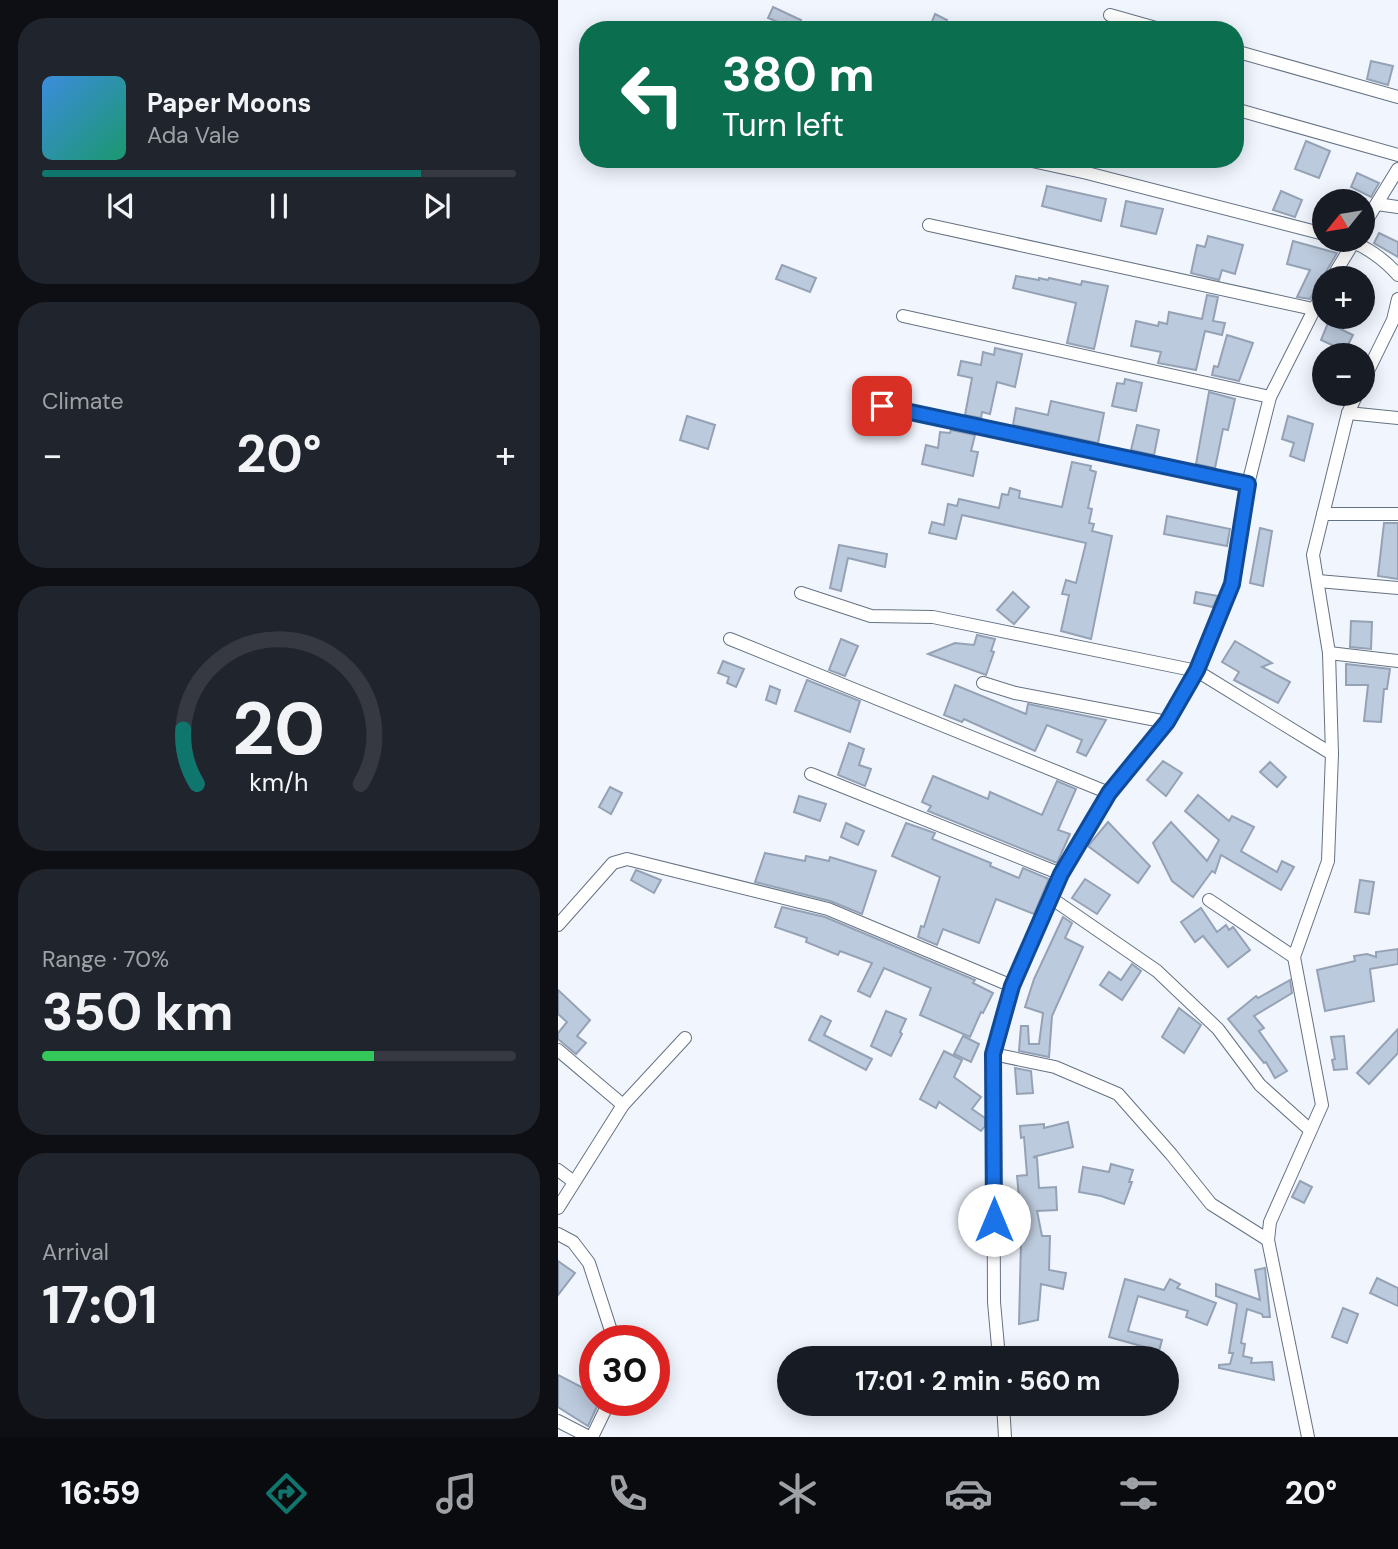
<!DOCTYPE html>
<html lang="en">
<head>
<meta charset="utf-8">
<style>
  :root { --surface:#171b24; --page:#20242c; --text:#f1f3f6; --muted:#9ea1a6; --line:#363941; --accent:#0f766e }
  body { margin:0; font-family:"DM Sans",sans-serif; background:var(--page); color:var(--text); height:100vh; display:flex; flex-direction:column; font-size:26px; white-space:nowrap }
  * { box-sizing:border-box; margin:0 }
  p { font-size:23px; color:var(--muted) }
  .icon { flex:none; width:38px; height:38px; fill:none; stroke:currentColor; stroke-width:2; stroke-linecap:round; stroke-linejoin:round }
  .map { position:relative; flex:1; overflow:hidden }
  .drawer { display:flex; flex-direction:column; gap:18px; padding:18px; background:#0d0f14; width:558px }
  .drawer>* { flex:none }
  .banner { position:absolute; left:21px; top:21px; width:665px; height:147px; border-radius:28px; box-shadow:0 4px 18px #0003; background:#0b6e4f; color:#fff; overflow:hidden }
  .needle { width:46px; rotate:240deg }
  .buttons { position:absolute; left:754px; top:189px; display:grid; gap:14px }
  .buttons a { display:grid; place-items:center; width:63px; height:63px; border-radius:50%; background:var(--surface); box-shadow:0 4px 18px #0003; font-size:35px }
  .speed { position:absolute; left:21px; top:1325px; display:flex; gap:14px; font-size:35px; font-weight:700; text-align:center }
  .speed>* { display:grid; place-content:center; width:91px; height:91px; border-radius:50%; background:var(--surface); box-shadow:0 4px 18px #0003; line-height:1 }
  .speed .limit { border:10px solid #d22; background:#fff; color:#111 }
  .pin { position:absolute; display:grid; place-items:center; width:60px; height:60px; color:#fff; margin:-30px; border-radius:14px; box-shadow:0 4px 10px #0006 }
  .me { position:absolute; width:77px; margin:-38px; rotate:0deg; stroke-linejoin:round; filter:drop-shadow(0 0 5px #0008) }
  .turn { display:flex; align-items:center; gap:24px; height:147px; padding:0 28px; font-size:32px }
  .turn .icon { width:91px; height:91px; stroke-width:2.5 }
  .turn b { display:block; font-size:49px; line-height:60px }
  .big { font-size:52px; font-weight:700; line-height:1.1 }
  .drawer .widget { flex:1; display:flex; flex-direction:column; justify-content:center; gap:10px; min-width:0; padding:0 24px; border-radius:28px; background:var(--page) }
  .drawer .dial { align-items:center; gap:0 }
  .dial svg { height:182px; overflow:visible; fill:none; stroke:var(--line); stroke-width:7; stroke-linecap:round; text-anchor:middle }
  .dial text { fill:var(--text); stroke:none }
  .song { display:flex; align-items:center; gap:21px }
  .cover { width:84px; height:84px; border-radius:10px; background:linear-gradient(135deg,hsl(210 70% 55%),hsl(160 70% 35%)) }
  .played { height:7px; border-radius:4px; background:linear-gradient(90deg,var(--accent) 80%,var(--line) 80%) }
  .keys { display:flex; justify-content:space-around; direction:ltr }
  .heat { display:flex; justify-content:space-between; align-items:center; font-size:38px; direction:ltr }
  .charge { height:10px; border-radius:5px; background:linear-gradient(90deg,#34c759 70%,var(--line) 0) }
  .trip { position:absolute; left:219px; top:1346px; width:402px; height:70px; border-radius:35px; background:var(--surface); box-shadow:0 4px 18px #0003; font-weight:700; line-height:70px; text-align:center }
  .menu { display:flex; height:112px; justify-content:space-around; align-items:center; background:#090b0e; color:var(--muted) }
  .menu .icon { width:49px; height:49px }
  .menu .active { color:var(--accent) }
  .menu b { font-size:32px; color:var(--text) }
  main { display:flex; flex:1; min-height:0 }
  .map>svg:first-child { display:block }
  .building { fill:#bccadd; stroke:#95a2b5; stroke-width:2 }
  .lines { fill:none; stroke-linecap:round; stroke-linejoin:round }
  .minor-casing { stroke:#657283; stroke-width:14 }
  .minor { stroke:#fff; stroke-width:12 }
  .route-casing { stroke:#114b97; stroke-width:18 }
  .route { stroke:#1a73e8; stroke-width:12 }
</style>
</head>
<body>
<main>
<section class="drawer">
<div class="widget">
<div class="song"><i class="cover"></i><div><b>Paper Moons</b><p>Ada Vale</p></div></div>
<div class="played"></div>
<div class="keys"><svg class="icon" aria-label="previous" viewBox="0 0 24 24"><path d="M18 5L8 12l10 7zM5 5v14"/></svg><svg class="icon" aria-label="pause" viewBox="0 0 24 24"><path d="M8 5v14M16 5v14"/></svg><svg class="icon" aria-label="next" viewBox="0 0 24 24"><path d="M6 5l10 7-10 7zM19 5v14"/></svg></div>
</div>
<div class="widget"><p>Climate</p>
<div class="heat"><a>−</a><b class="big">20°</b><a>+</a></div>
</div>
<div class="widget dial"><svg viewBox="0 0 100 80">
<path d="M14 69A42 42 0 1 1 86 69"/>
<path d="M14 69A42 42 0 0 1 8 45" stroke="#0f766e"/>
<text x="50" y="56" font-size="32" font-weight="700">20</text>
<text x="50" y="72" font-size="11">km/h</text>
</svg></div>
<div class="widget"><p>Range · 70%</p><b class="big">350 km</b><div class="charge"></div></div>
<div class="widget"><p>Arrival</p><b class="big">17:01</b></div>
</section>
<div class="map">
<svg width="840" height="1437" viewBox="0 0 840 1437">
  <rect width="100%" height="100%" fill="#f1f6fe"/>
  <!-- building -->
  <g class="building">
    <path d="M215,7L243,20L239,30L210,18Z"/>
    <path d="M377,14L389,20L385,30L372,26Z"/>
    <path d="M813,61L835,66L830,85L809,79Z"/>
    <path d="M748,141L772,151L761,178L737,169Z"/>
    <path d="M799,173L821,183L813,197L793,187Z"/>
    <path d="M489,186L548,199L543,221L484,206Z"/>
    <path d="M723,191L744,200L737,217L715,210Z"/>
    <path d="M568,201L605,209L598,234L563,226Z"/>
    <path d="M821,233L840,242V257L816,243Z"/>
    <path d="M650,236L685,245L677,274L664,270L661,280L633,273L639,245L647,247Z"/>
    <path d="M735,241L779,253L752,299L739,297L752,270L729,264Z"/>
    <path d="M224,265L258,278L252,292L218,279Z"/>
    <path d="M458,276L481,280V278L490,280L491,278L523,285L524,281L550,286L536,349L509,343L518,303L455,288Z"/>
    <path d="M649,295L660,297L655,321L667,323L664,335L647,331L638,370L600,363L603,352L573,346L578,321L600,326L601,322L609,324L611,312L644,319Z"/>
    <path d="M770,323L795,335L787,351L763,340Z"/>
    <path d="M669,335L695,343L681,381L654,375L656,366L660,367Z"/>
    <path d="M437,348L464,354L457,387L439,382L432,414L424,412L423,418L407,415L414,378L400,375L403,361L423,365L425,352L436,355Z"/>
    <path d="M567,379L584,383L578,411L554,406L559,383L566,384Z"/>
    <path d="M651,392L677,399L670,430L665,429L657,468L638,464Z"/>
    <path d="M493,401L546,413L540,443L455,425L458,408L490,415Z"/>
    <path d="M129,416L157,425L150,449L122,440Z"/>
    <path d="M730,416L755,424L746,461L732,456L736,443L724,439Z"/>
    <path d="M579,425L601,430L596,455L573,450Z"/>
    <path d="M393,430L417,435L413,451L420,452L415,476L364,464L368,445L380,448L382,432L392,433Z"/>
    <path d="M514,462L533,466L532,470L538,472L530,508L534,509L531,523L536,524L534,531L554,536L533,639L503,631L511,595L504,594L508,580L518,583L528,543L404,515L398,539L371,533L374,522L386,525L390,504L399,506L401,499L441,508L444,494L450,495L452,488L462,491L461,498L504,507Z"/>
    <path d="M609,516L672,529L669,546L606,534Z"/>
    <path d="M826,523H840V579L820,576Z"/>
    <path d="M702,528L714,531L705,586L692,583Z"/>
    <path d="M281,545L329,554L327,567L290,558L283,591L272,588Z"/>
    <path d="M455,592L471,607L456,624L439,610Z"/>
    <path d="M638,592L660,596L655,607L636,603Z"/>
    <path d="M793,621L814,622L813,649L792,647Z"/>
    <path d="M419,635L437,639L433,651L436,652L428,675L370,654L397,643L416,645Z"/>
    <path d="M283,639L300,646L287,676L271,670Z"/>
    <path d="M677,641L714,663L704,667L732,682L720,703L676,680L681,672L664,662Z"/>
    <path d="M165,661L186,669L178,687L169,683L171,677L160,673Z"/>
    <path d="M788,664L832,669L829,689H826L823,722L806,721L810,685H788Z"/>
    <path d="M249,680L302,701L292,732L237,711Z"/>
    <path d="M397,685L468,714L470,704L548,720L528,756L519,752L524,740L489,725L477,751L406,719L404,722L386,715Z"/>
    <path d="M212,686L222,690L218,704L208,700Z"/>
    <path d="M291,743L306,749L301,765L313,769L307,786L280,775Z"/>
    <path d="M605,761L624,773L608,796L589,780Z"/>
    <path d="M712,762L728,777L719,787L702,772Z"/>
    <path d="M375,776L430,799L432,792L484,815L499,781L518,789L500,830L512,834L499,863L370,811L373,806L364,802Z"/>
    <path d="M52,787L64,793L53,814L41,807Z"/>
    <path d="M640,795L671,821L674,816L696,827L683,851L719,872L724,861L736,867L723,890L663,855L657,873L654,871L635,897L614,881L595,843L613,822L649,861L661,840L627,811Z"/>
    <path d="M241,796L268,804L262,821L236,812Z"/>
    <path d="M550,822L592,866L580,883L530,846Z"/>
    <path d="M288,823L306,831L300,845L283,837Z"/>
    <path d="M348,823L377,833L374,839L433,863L432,866L461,878L465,868L491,879L476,914L438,899L421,943L385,929L379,945L360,937L363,926L366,927L382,877L334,856Z"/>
    <path d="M207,853L247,861L248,856L271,861L272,857L318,871L304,914L272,901L197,882Z"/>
    <path d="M78,870L103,880L96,893L73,880Z"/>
    <path d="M527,879L552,895L539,914L514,898Z"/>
    <path d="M802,880L816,882L811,914L797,912Z"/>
    <path d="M224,907L267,917L417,980L415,983L435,993L425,1013L423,1012L412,1037L362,1015L373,988L326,968L312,997L300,991L314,963L282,951L280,955L248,942L249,938L217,927Z"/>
    <path d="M643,908L659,932L668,925L671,930L675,927L692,950L670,967L645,936L637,942L623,922Z"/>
    <path d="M505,917L514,923L507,938L525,947L494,1016L491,1057L461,1051L463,1026H470L471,1044H481L485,1013L467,1007L476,979Z"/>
    <path d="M840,949V964L812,969L816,1001L767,1011L759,970L797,961L796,956L809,954L818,957V952Z"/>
    <path d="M574,964L583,971L564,1000L542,985L551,972L563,980Z"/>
    <path d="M732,980L734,993L696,1016L706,1028L701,1031L729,1071L717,1078L708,1062L706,1063L670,1019L698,996L700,998Z"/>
    <path d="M0,990L32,1020L19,1036L28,1043L18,1054L0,1039V1033L9,1022L0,1014Z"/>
    <path d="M621,1008L643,1025L626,1053L604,1037Z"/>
    <path d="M328,1011L348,1019L342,1032L344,1034L333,1056L313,1046Z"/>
    <path d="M263,1016L273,1021L266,1035L314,1059L308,1070L251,1040Z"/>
    <path d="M840,1029V1053L811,1084L799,1073Z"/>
    <path d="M405,1036L421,1044L413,1062L396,1054Z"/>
    <path d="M786,1036L789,1069L776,1070L774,1060L777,1059L773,1037Z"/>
    <path d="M386,1051L404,1060L396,1077L423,1097L414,1109L427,1118V1126L423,1131L381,1102L378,1108L362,1099Z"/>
    <path d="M457,1068L473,1071L475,1093L459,1094Z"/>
    <path d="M510,1122L515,1147L475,1157L479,1158L481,1188L498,1187L499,1210L479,1211L484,1236H492L491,1270L508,1273L505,1289L483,1284L480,1320L461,1324L463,1242L465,1241L459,1176L469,1175L466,1137L463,1138L462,1126L486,1124V1128Z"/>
    <path d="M553,1164L575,1170L571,1182H574L566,1204L543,1196L521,1192L525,1167L551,1172Z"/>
    <path d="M742,1181L754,1187L746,1203L734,1197Z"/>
    <path d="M0,1261L17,1273L0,1295Z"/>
    <path d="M707,1268L712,1317H705L704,1314L689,1309L683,1343L687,1344L685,1356L694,1358L693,1363L714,1362L716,1380L661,1368V1365L672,1364L675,1353H671L679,1304L658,1296V1284L702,1300L697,1270Z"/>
    <path d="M819,1278L840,1288V1306L812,1293Z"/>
    <path d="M567,1279L606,1290L612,1279L622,1284L619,1288L658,1303L649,1325L628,1317L630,1311L580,1296L570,1331L604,1340L601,1351L551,1337Z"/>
    <path d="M785,1308L800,1314L789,1343L774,1337Z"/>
    <path d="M0,1375L37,1394V1400H42L30,1426L0,1407Z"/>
  </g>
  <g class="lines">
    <defs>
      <g id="minor">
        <path d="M552,15L605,30"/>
        <path d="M677,51L840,97"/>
        <path d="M677,109L840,155"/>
        <path d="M465,159L529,173L766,234"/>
        <path d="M819,204L840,207"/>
        <path d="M371,225L755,309"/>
        <path d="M805,226L840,169"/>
        <path d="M787,240C806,244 828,261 840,275"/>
        <path d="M774,278L797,240"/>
        <path d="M345,316L712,397"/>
        <path d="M805,381L835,320L840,299"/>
        <path d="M324,406L690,484"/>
        <path d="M790,413L840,418"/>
        <path d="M765,514H840"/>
        <path d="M760,581L840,588"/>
        <path d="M243,593L313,616L375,617L639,671L774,754"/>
        <path d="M172,639L551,793"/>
        <path d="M771,653L840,661"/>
        <path d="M425,683L457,693L609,722"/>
        <path d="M253,774L503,874"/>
        <path d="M493,898L599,971L660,1029L702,1085L751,1129"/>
        <path d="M651,900L736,957"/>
        <path d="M0,925L55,863L69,859L270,909L454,986"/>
        <path d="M0,1050L65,1105"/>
        <path d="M435,1054L497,1067L560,1094L613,1154L653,1204L710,1240"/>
        <path d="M0,1170L16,1182"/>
        <path d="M0,1208L65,1105L127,1038"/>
        <path d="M0,1234L15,1242L31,1263L56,1340"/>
        <path d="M441,1358L436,1302L435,1054L454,986L503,874L551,793L609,722L639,671L674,584L690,484L712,397L766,290"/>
        <path d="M445,1404L447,1437"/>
        <path d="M0,1421L31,1437"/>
        <path d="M34,1437L52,1400"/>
        <path d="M750,1437L710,1240L712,1222L764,1105L736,957L770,861L774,754L771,653L755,555L790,413L799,394"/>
      </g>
    </defs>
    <!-- minor casing -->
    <use href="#minor" class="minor-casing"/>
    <!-- minor -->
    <use href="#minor" class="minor"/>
  </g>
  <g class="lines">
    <defs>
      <path id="route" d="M324,406L690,484L674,584L639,670L609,722L551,793L503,874L454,986L435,1054L436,1220"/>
    </defs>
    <!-- route casing -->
    <use href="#route" class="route-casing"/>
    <!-- route -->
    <use href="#route" class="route"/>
  </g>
</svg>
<div class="buttons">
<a><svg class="needle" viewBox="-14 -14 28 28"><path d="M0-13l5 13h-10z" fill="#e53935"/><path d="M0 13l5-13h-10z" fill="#9ea1a6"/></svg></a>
<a>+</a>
<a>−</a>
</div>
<div class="speed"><div class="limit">30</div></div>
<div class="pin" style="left:324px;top:406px;background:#d93025"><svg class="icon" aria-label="arrive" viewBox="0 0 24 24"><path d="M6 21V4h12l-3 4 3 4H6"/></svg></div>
<svg class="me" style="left:436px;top:1220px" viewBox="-20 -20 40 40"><circle r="19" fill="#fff"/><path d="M0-13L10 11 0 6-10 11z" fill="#1a73e8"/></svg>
<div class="trip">17:01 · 2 min · 560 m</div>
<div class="banner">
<div class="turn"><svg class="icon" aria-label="left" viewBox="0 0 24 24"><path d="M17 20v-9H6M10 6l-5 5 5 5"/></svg><div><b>380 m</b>Turn left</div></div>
</div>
</div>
</main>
<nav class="menu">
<b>16:59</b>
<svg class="icon active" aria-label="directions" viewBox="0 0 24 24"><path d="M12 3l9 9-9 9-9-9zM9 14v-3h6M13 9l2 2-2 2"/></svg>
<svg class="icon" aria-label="music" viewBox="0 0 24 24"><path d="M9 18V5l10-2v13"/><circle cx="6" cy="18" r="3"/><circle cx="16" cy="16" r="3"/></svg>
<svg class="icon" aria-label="phone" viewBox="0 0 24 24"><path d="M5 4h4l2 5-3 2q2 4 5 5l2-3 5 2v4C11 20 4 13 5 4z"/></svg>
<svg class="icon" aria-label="climate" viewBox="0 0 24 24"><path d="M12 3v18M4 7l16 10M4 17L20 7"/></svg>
<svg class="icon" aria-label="car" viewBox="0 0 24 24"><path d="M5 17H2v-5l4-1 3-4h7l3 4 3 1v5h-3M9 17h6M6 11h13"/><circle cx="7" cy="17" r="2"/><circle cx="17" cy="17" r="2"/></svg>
<svg class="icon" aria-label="filters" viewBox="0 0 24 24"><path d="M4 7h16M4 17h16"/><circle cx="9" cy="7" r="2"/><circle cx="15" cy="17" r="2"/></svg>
<b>20°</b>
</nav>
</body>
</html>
